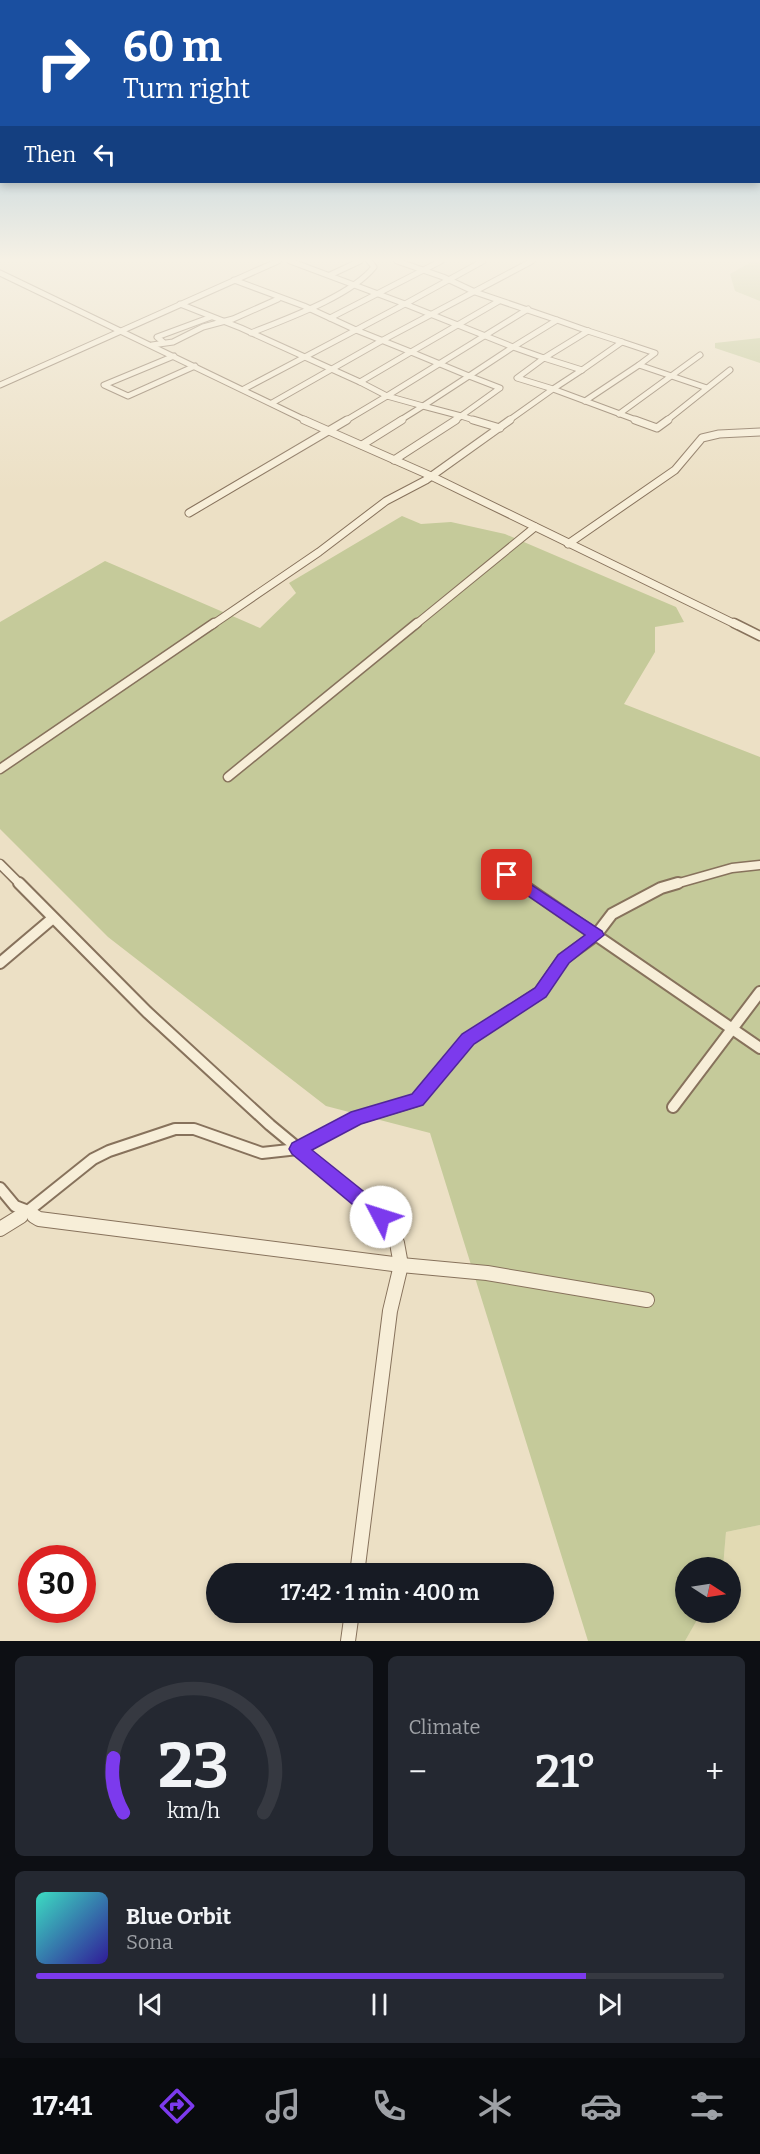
<!DOCTYPE html>
<html lang="en">
<head>
<meta charset="utf-8">
<style>
  :root { --surface:#171b24; --page:#242831; --text:#f1f3f6; --muted:#9ea1a6; --line:#363941; --accent:#7c3aed }
  body { margin:0; font-family:Bitter,serif; background:var(--page); color:var(--text); height:100vh; display:flex; flex-direction:column; font-size:22px; white-space:nowrap }
  * { box-sizing:border-box; margin:0 }
  p { font-size:20px; color:var(--muted) }
  .icon { flex:none; width:33px; height:33px; fill:none; stroke:currentColor; stroke-width:2; stroke-linecap:round; stroke-linejoin:round }
  .map { position:relative; height:1641px; overflow:hidden }
  .sheet { display:flex; flex-direction:column; gap:15px; padding:15px; background:#0d0f14; flex:1 }
  .sheet>* { flex:none }
  .banner { position:absolute; left:0px; top:0px; width:760px; height:183px; box-shadow:0 3px 9px #0003; background:#1a4fa0; color:#fff; overflow:hidden }
  .needle { width:39px; rotate:102deg }
  .controls { position:absolute; left:675px; top:1557px; display:grid; gap:12px }
  .controls a { display:grid; place-items:center; width:66px; height:66px; border-radius:50%; background:var(--surface); box-shadow:0 3px 9px #0003; font-size:30px }
  .speed { position:absolute; left:18px; top:1545px; display:flex; gap:12px; font-size:30px; font-weight:700; text-align:center }
  .speed>* { display:grid; place-content:center; width:78px; height:78px; border-radius:50%; background:var(--surface); box-shadow:0 3px 9px #0003; line-height:1 }
  .speed .limit { border:9px solid #d22; background:#fff; color:#111 }
  .pin { position:absolute; display:grid; place-items:center; width:51px; height:51px; color:#fff; margin:-26px; border-radius:12px; box-shadow:0 3px 9px #0006 }
  .me { position:absolute; width:66px; margin:-33px; rotate:310deg; stroke-linejoin:round; filter:drop-shadow(0 0 4px #0008) }
  .turn { display:flex; align-items:center; gap:21px; height:126px; padding:0 24px; font-size:27px }
  .turn .icon { width:78px; height:78px; stroke-width:2.5 }
  .turn b { display:block; font-size:42px; line-height:51px }
  .then { display:flex; align-items:center; height:57px; padding:0 24px; background:#0003; gap:12px; font-size:22px }
  .big { font-size:45px; font-weight:600; line-height:1.1 }
  .sheet .widget { flex:1; display:flex; flex-direction:column; justify-content:center; gap:9px; min-width:0; padding:0 21px; border-radius:9px; background:var(--page) }
  .sheet .dial { align-items:center; gap:0 }
  .dial svg { height:156px; overflow:visible; fill:none; stroke:var(--line); stroke-width:7; stroke-linecap:round; text-anchor:middle }
  .dial text { fill:var(--text); stroke:none }
  .song { display:flex; align-items:center; gap:18px }
  .cover { width:72px; height:72px; border-radius:9px; background:linear-gradient(135deg,hsl(170 70% 55%),hsl(250 70% 35%)) }
  .played { height:6px; border-radius:3px; background:linear-gradient(90deg,var(--accent) 80%,var(--line) 80%) }
  .keys { display:flex; justify-content:space-around; direction:ltr }
  .heat { display:flex; justify-content:space-between; align-items:center; font-size:33px; direction:ltr }
  .sheet .tiles { flex:1; display:grid; gap:15px; grid-template-columns:1fr 1fr }
  .widget:last-child { grid-column:span 2 }
  .trip { position:absolute; left:206px; top:1563px; width:348px; height:60px; border-radius:30px; background:var(--surface); box-shadow:0 3px 9px #0003; font-weight:600; line-height:60px; text-align:center }
  .tab-bar { display:flex; height:96px; justify-content:space-around; align-items:center; background:#090b0e; color:var(--muted) }
  .tab-bar .icon { width:42px; height:42px }
  .tab-bar .active { color:var(--accent) }
  .tab-bar b { font-size:27px; color:var(--text) }
  .map>svg:first-child { display:block }
  .farmland { fill:#e2dab3 }
  .green { fill:#c5ca9a }
  .lines { fill:none; stroke-linecap:round; stroke-linejoin:round }
  .minor-far4-casing { stroke:#87725c; stroke-width:7 }
  .minor-far3-casing { stroke:#87725c; stroke-width:9 }
  .minor-far2-casing { stroke:#87725c; stroke-width:11 }
  .minor-far1-casing { stroke:#87725c; stroke-width:14 }
  .minor-casing { stroke:#87725c; stroke-width:16 }
  .minor-far4 { stroke:#f7eed8; stroke-width:5 }
  .minor-far3 { stroke:#f7eed8; stroke-width:7 }
  .minor-far2 { stroke:#f7eed8; stroke-width:8 }
  .minor-far1 { stroke:#f7eed8; stroke-width:10 }
  .minor { stroke:#f7eed8; stroke-width:14 }
  .route { fill:#7c3aed; stroke:#51269a; stroke-width:1.5 }
</style>
</head>
<body>
<div class="map">
<svg width="760" height="1641" viewBox="0 0 760 1641">
  <rect width="100%" height="100%" fill="#ece0c5"/>
  <!-- farmland -->
  <path class="farmland" d="M760,1525V1641H685L701,1613L730,1612V1568L723,1567L726,1532Z"/>
  <!-- green -->
  <g class="green">
    <path d="M753,261H760V301L735,291L730,274Z"/>
    <path d="M760,338V363L715,348V343Z"/>
    <path d="M402,516L421,524L451,522L505,534L676,607L684,622L655,627V652L624,704L760,757V1525L726,1532L723,1567L686,1568V1612L701,1613L685,1641H588L430,1133L326,1106L108,937L0,829V622L105,561L260,628L296,593L289,583Z"/>
  </g>
  <g class="lines">
    <defs>
      <g id="minor-far4">
        <path d="M290,261L405,304L356,330L411,352L499,301"/>
        <path d="M397,261L443,277L475,292L557,320"/>
        <path d="M0,273L307,421"/>
        <path d="M330,275L360,261"/>
        <path d="M234,280L304,306L356,330"/>
        <path d="M180,304L241,328L360,382L411,352L469,376"/>
        <path d="M330,318L441,261"/>
        <path d="M251,333C286,319 351,296 374,267L369,261"/>
        <path d="M163,342L157,337L211,317"/>
        <path d="M622,342L655,353L639,365"/>
        <path d="M152,345L173,342L203,327L233,319L278,299"/>
        <path d="M174,356L104,385L128,396L195,366"/>
        <path d="M544,358L582,370"/>
        <path d="M544,358L517,378L553,389L582,370"/>
        <path d="M544,358L513,347L557,320L588,331"/>
        <path d="M544,358L588,331"/>
        <path d="M582,370L622,342L588,331"/>
        <path d="M469,376L500,388L461,416L423,406Z"/>
        <path d="M469,376L513,347L405,304L483,261"/>
        <path d="M360,382L387,396"/>
        <path d="M0,385L278,261"/>
        <path d="M244,389L356,330"/>
        <path d="M585,401L639,365L707,388"/>
        <path d="M272,403L383,340L532,261"/>
        <path d="M619,414L700,355"/>
        <path d="M461,416L477,421"/>
        <path d="M345,421L387,396"/>
        <path d="M399,421L423,406L387,396L528,309"/>
        <path d="M454,421L463,415"/>
        <path d="M508,421L553,389L639,421"/>
        <path d="M666,421L730,370"/>
      </g>
      <g id="minor-far3">
        <path d="M304,420L431,476L737,625"/>
        <path d="M473,420L500,428"/>
        <path d="M635,420L657,428L668,420"/>
        <path d="M362,445L402,420"/>
        <path d="M394,460L456,420"/>
        <path d="M189,513L347,420"/>
        <path d="M568,544L675,470L702,438L719,434L760,432"/>
        <path d="M212,625L319,552L386,501L426,480L510,420"/>
        <path d="M415,625L535,527"/>
      </g>
      <g id="minor-far2">
        <path d="M734,623L760,636"/>
        <path d="M0,769L214,623"/>
        <path d="M228,777L417,623"/>
        <path d="M487,861L522,885"/>
        <path d="M0,864L21,885"/>
        <path d="M672,885L732,868L760,865"/>
      </g>
      <g id="minor-far1">
        <path d="M19,883L147,1012L270,1125L381,1217"/>
        <path d="M520,883L760,1048"/>
        <path d="M0,963L53,918"/>
        <path d="M673,1107L760,992"/>
        <path d="M0,1188L15,1206L28,1211L93,1159L109,1151L175,1129H194L262,1153L298,1149L357,1118L417,1100L468,1039L540,992L563,959L596,935L612,914L661,888L678,883"/>
        <path d="M18,1217L28,1211L36,1217"/>
      </g>
      <g id="minor">
        <path d="M34,1216L39,1219L401,1265L487,1273L647,1300"/>
        <path d="M0,1229L21,1216"/>
        <path d="M357,1574L390,1311L401,1265L397,1243L379,1216"/>
        <path d="M348,1641L352,1612"/>
      </g>
    </defs>
    <!-- minor-far4 casing -->
    <use href="#minor-far4" class="minor-far4-casing"/>
    <!-- minor-far3 casing -->
    <use href="#minor-far3" class="minor-far3-casing"/>
    <!-- minor-far2 casing -->
    <use href="#minor-far2" class="minor-far2-casing"/>
    <!-- minor-far1 casing -->
    <use href="#minor-far1" class="minor-far1-casing"/>
    <!-- minor casing -->
    <use href="#minor" class="minor-casing"/>
    <!-- minor-far4 -->
    <use href="#minor-far4" class="minor-far4"/>
    <!-- minor-far3 -->
    <use href="#minor-far3" class="minor-far3"/>
    <!-- minor-far2 -->
    <use href="#minor-far2" class="minor-far2"/>
    <!-- minor-far1 -->
    <use href="#minor-far1" class="minor-far1"/>
    <!-- minor -->
    <use href="#minor" class="minor"/>
  </g>
  <!-- sky -->
  <linearGradient id="sky" x2="0" y2="1"><stop stop-color="#8eb9d5"/><stop offset="0.53" stop-color="#f6f1e5"/><stop offset="1" stop-color="#f6f1e5" stop-opacity="0"/></linearGradient>
  <rect width="760" height="491" fill="url(#sky)"/>
  <!-- route -->
  <path class="route" d="M507,869L602,931L604,935L569,963L546,997L474,1044L423,1105L361,1124L312,1150L388,1211L390,1217L388,1223L381,1226L375,1223L292,1154L289,1149L292,1143L351,1112L412,1094L462,1034L535,988L558,955L585,935L502,878L500,875Z"/>
</svg>
<div class="controls">
<a><svg class="needle" viewBox="-14 -14 28 28"><path d="M0-13l5 13h-10z" fill="#e53935"/><path d="M0 13l5-13h-10z" fill="#9ea1a6"/></svg></a>
</div>
<div class="speed"><div class="limit">30</div></div>
<div class="pin" style="left:507px;top:875px;background:#d93025"><svg class="icon" aria-label="arrive" viewBox="0 0 24 24"><path d="M6 21V4h12l-3 4 3 4H6"/></svg></div>
<svg class="me" style="left:381px;top:1217px" viewBox="-20 -20 40 40"><circle r="19" fill="#fff"/><path d="M0-13L10 11 0 6-10 11z" fill="#7c3aed"/></svg>
<div class="trip">17:42 · 1 min · 400 m</div>
<div class="banner">
<div class="turn"><svg class="icon" aria-label="right" viewBox="0 0 24 24"><path d="M7 20v-9h11M14 6l5 5-5 5"/></svg><div><b>60 m</b>Turn right</div></div>
<div class="then">Then<svg class="icon" aria-label="left" viewBox="0 0 24 24"><path d="M17 20v-9H6M10 6l-5 5 5 5"/></svg></div>
</div>
</div>
<section class="sheet">
<div class="tiles">
<div class="widget dial"><svg viewBox="0 0 100 80">
<path d="M14 69A42 42 0 1 1 86 69"/>
<path d="M14 69A42 42 0 0 1 9 41" stroke="#7c3aed"/>
<text x="50" y="56" font-size="32" font-weight="700">23</text>
<text x="50" y="72" font-size="11">km/h</text>
</svg></div>
<div class="widget"><p>Climate</p>
<div class="heat"><a>−</a><b class="big">21°</b><a>+</a></div>
</div>
<div class="widget">
<div class="song"><i class="cover"></i><div><b>Blue Orbit</b><p>Sona</p></div></div>
<div class="played"></div>
<div class="keys"><svg class="icon" aria-label="previous" viewBox="0 0 24 24"><path d="M18 5L8 12l10 7zM5 5v14"/></svg><svg class="icon" aria-label="pause" viewBox="0 0 24 24"><path d="M8 5v14M16 5v14"/></svg><svg class="icon" aria-label="next" viewBox="0 0 24 24"><path d="M6 5l10 7-10 7zM19 5v14"/></svg></div>
</div>
</div>
</section>
<nav class="tab-bar">
<b>17:41</b>
<svg class="icon active" aria-label="directions" viewBox="0 0 24 24"><path d="M12 3l9 9-9 9-9-9zM9 14v-3h6M13 9l2 2-2 2"/></svg>
<svg class="icon" aria-label="music" viewBox="0 0 24 24"><path d="M9 18V5l10-2v13"/><circle cx="6" cy="18" r="3"/><circle cx="16" cy="16" r="3"/></svg>
<svg class="icon" aria-label="phone" viewBox="0 0 24 24"><path d="M5 4h4l2 5-3 2q2 4 5 5l2-3 5 2v4C11 20 4 13 5 4z"/></svg>
<svg class="icon" aria-label="climate" viewBox="0 0 24 24"><path d="M12 3v18M4 7l16 10M4 17L20 7"/></svg>
<svg class="icon" aria-label="car" viewBox="0 0 24 24"><path d="M5 17H2v-5l4-1 3-4h7l3 4 3 1v5h-3M9 17h6M6 11h13"/><circle cx="7" cy="17" r="2"/><circle cx="17" cy="17" r="2"/></svg>
<svg class="icon" aria-label="filters" viewBox="0 0 24 24"><path d="M4 7h16M4 17h16"/><circle cx="9" cy="7" r="2"/><circle cx="15" cy="17" r="2"/></svg>
</nav>
</body>
</html>
